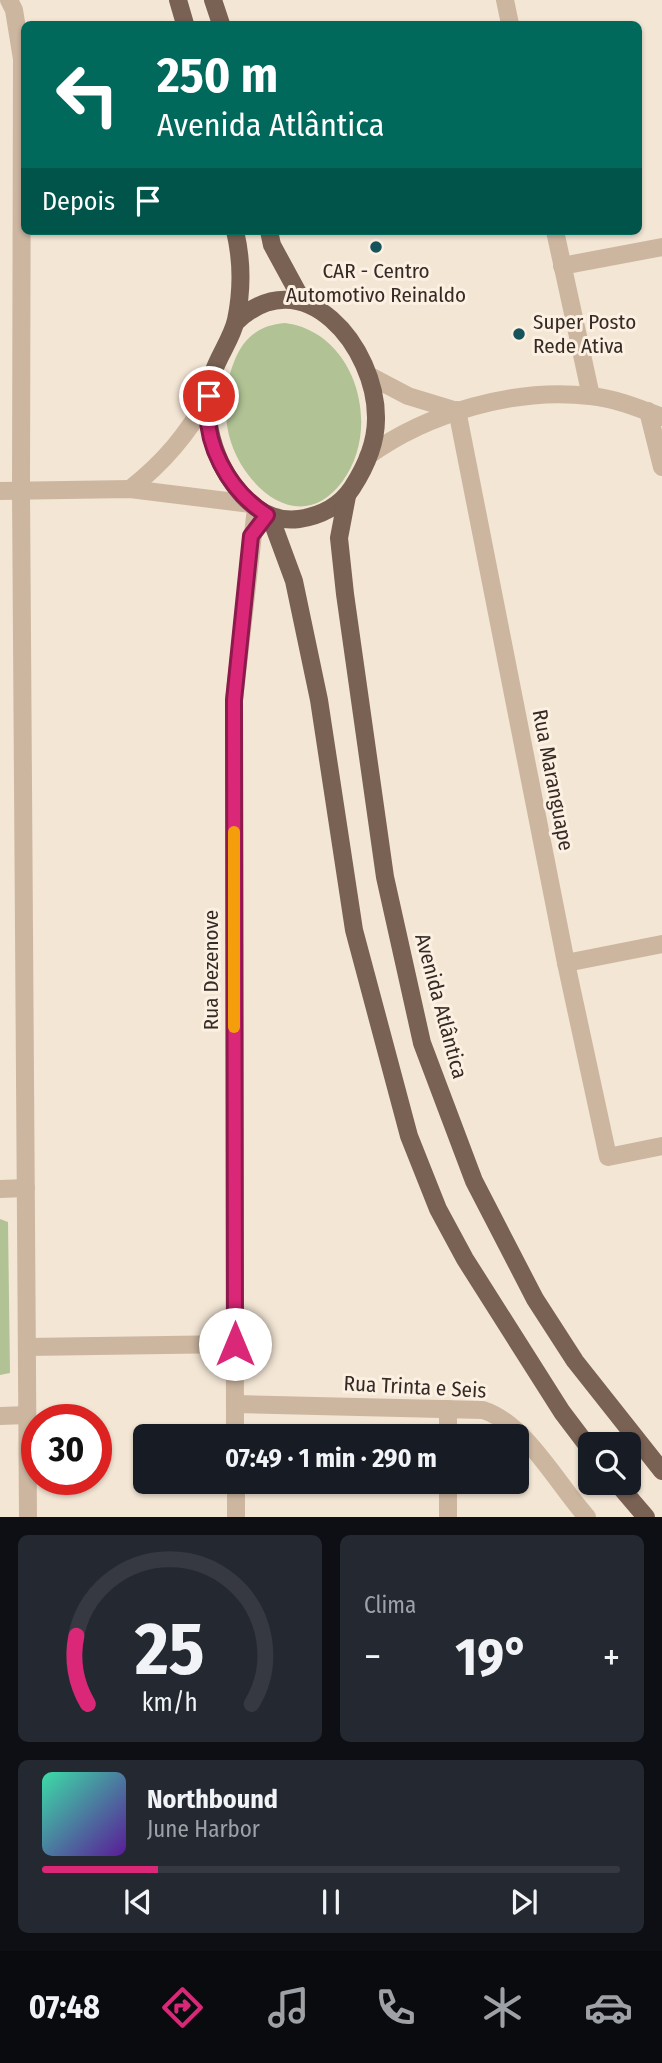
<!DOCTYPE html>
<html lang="pt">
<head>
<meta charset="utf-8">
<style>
  :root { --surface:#171b24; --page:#242831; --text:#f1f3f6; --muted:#9ea1a6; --line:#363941; --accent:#db2777 }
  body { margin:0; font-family:"Fira Sans Condensed",sans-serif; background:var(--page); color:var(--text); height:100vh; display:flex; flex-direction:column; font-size:26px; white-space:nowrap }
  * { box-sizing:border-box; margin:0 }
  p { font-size:23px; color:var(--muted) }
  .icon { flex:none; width:38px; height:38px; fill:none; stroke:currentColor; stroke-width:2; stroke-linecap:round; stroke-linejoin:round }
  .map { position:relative; height:1517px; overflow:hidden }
  .side { display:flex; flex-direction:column; gap:18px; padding:18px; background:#0d0f14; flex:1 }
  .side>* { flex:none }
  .hud { position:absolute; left:21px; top:21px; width:621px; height:214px; border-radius:10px; box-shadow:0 2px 5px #0004; background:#00695c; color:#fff; overflow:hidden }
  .buttons { position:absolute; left:578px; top:1432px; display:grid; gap:14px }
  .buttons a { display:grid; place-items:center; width:63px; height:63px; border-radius:10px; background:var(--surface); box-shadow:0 2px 5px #0004; font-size:35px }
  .speed { position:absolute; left:21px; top:1404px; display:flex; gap:14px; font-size:35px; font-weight:700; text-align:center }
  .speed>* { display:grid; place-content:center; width:91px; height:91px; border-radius:50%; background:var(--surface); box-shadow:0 2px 5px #0004; line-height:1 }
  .speed .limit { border:10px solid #d22; background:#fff; color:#111 }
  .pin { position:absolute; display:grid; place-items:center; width:60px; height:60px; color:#fff; margin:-30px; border:4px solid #fff; border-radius:50%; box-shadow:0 2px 7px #0007 }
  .me { position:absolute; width:77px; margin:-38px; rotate:0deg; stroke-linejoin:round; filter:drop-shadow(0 0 5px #0008) }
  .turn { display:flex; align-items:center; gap:24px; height:147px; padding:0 21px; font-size:32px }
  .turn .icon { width:91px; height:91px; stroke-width:2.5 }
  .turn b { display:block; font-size:49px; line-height:60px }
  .then { display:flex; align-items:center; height:66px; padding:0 21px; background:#0003; gap:14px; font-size:26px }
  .big { font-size:52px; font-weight:700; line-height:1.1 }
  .side .tile { flex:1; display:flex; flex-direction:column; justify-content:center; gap:10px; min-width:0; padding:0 24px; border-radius:10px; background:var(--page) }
  .side .dial { align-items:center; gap:0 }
  .dial svg { height:182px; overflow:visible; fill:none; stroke:var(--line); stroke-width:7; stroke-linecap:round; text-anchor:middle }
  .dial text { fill:var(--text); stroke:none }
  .song { display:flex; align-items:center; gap:21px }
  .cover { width:84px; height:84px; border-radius:10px; background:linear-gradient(135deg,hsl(160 70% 55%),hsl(270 70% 35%)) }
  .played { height:7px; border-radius:4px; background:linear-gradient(90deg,var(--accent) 20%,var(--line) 20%) }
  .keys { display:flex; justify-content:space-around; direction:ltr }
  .heat { display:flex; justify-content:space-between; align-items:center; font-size:38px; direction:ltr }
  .side .tiles { flex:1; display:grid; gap:18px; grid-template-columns:1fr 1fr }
  .tile:last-child { grid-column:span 2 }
  .trip { position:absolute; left:133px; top:1424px; width:396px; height:70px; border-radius:10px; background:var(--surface); box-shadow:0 2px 5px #0004; font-weight:700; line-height:70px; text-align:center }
  .tab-bar { display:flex; height:112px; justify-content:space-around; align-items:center; background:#090b0e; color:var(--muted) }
  .tab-bar .icon { width:49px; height:49px }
  .tab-bar .on { color:var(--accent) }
  .tab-bar b { font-size:32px; color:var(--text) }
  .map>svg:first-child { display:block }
  .green { fill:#b1c394 }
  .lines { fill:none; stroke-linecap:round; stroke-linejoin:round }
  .minor { stroke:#ccb6a0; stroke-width:18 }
  .major { stroke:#796153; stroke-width:18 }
  .route-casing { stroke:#8e194d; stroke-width:18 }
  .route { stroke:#db2777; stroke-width:12 }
  .slow { stroke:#f59e0b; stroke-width:12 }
  .poi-dot { fill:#16535a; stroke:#fbf0e2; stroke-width:2.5 }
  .labels { text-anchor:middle; stroke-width:6; stroke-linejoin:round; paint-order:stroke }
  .poi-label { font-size:21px; fill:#352a24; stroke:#fbf0e2 }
  .street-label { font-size:21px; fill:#352a24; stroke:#fbf0e2 }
</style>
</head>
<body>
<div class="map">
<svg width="662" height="1517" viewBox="0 0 662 1517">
  <rect width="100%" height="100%" fill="#f3e6d5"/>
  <!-- green -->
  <g class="green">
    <path d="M285,323C356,332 383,428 342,482C297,542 234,479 227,425C224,403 226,382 234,362C243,338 259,325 285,323Z"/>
    <path d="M0,1219L8,1222L10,1373L0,1375Z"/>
  </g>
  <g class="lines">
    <!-- minor -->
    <g class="minor">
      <path d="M9,0L14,10L22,59L21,491L28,1517"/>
      <path d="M505,0L510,24"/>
      <path d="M555,231L591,396"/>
      <path d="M562,266L662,247"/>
      <path d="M370,376L408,396L454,410"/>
      <path d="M457,410L566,963L608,1157L662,1146"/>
      <path d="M648,411L662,467"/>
      <path d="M368,456C427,413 516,387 590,396C614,398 639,408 662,417"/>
      <path d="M130,489C164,462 187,435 209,396"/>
      <path d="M0,491L130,489L251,504"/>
      <path d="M566,963L662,944"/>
      <path d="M0,1189L26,1188"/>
      <path d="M27,1347L235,1344"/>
      <path d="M235,1404L483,1410C525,1423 558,1485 587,1517"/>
      <path d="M448,1409V1437"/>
      <path d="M0,1416L27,1415"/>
      <path d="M235,1437L234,700L256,508"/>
      <path d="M236,1482V1517"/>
      <path d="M448,1482V1517"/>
    </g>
    <!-- major -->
    <g class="major">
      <path d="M178,0L185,24"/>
      <path d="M213,0L221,24"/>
      <path d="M269,231L272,245L303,302"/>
      <path d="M235,323C303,256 377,348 376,419C376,443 365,468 352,488C340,506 320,516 299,519C276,522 258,512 243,496C214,464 199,416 213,373C219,355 232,338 236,320C242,291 242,260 235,231"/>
      <path d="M347,496L339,538L345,594L385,877L422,1043L474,1181L535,1299L575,1361L662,1471"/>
      <path d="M270,516L294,581L319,700L354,930L409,1136L438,1209L465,1259L562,1412L590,1449"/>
      <path d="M616,1482L646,1517"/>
    </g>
  </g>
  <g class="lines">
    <defs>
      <path id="route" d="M209,396C201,442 229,491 267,515L251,536L234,700L235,1344"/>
    </defs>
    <!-- route casing -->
    <use href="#route" class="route-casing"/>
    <!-- route -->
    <use href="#route" class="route"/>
    <!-- slow -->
    <path class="slow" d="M234,832V1027"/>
  </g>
  <!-- markers -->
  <g class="poi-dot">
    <circle cx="376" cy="247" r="7"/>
    <circle cx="519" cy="334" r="7"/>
  </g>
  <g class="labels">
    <!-- poi labels -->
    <g class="poi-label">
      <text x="376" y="278">CAR - Centro<tspan x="376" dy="24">Automotivo Reinaldo</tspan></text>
      <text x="533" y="329" text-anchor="start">Super Posto<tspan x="533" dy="24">Rede Ativa</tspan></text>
    </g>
    <!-- street labels -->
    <g class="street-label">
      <text transform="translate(553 780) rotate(79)" y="7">Rua Maranguape</text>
      <text transform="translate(211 970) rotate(-90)" y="7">Rua Dezenove</text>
      <text transform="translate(441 1006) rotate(75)" y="7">Avenida Atlântica</text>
      <text transform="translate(415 1387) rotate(3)" y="7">Rua Trinta e Seis</text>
    </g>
  </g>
</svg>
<div class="buttons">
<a><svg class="icon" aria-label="search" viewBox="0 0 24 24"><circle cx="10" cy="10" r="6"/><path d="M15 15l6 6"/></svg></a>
</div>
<div class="speed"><div class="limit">30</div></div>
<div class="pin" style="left:209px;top:396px;background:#d93025"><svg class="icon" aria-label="arrive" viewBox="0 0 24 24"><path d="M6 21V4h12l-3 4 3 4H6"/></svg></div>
<svg class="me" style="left:235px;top:1344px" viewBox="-20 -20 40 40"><circle r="19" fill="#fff"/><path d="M0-13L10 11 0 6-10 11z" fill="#db2777"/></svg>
<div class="trip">07:49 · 1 min · 290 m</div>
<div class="hud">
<div class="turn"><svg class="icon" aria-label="left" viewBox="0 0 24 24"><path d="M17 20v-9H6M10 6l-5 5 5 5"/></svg><div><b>250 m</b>Avenida Atlântica</div></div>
<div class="then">Depois<svg class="icon" aria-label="arrive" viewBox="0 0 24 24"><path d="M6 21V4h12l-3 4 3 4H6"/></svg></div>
</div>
</div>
<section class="side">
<div class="tiles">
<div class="tile dial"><svg viewBox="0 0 100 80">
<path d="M14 69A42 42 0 1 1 86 69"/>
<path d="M14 69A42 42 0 0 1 9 39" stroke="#db2777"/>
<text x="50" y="56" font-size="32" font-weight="700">25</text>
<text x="50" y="72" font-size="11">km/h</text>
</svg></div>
<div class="tile"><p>Clima</p>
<div class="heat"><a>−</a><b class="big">19°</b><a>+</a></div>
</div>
<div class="tile">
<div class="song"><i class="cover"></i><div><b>Northbound</b><p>June Harbor</p></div></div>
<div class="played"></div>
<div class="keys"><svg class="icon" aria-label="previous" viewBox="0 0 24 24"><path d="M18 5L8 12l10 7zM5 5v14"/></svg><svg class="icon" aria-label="pause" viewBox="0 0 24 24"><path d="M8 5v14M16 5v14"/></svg><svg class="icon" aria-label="next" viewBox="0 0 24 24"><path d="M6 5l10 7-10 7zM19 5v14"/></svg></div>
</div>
</div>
</section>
<nav class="tab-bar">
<b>07:48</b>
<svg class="icon on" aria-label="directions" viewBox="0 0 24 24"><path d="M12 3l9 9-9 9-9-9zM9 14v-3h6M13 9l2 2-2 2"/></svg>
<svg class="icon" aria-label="music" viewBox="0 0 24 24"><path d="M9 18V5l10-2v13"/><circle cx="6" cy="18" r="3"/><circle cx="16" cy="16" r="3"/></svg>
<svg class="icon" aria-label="phone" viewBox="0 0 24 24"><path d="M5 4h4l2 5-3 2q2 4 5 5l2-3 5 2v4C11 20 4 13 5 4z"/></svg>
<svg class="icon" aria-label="climate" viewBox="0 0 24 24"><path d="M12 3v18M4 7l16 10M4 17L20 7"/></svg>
<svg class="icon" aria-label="car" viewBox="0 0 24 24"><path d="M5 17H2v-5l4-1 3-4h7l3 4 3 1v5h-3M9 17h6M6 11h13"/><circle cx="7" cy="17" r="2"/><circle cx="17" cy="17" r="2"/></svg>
</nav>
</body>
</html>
